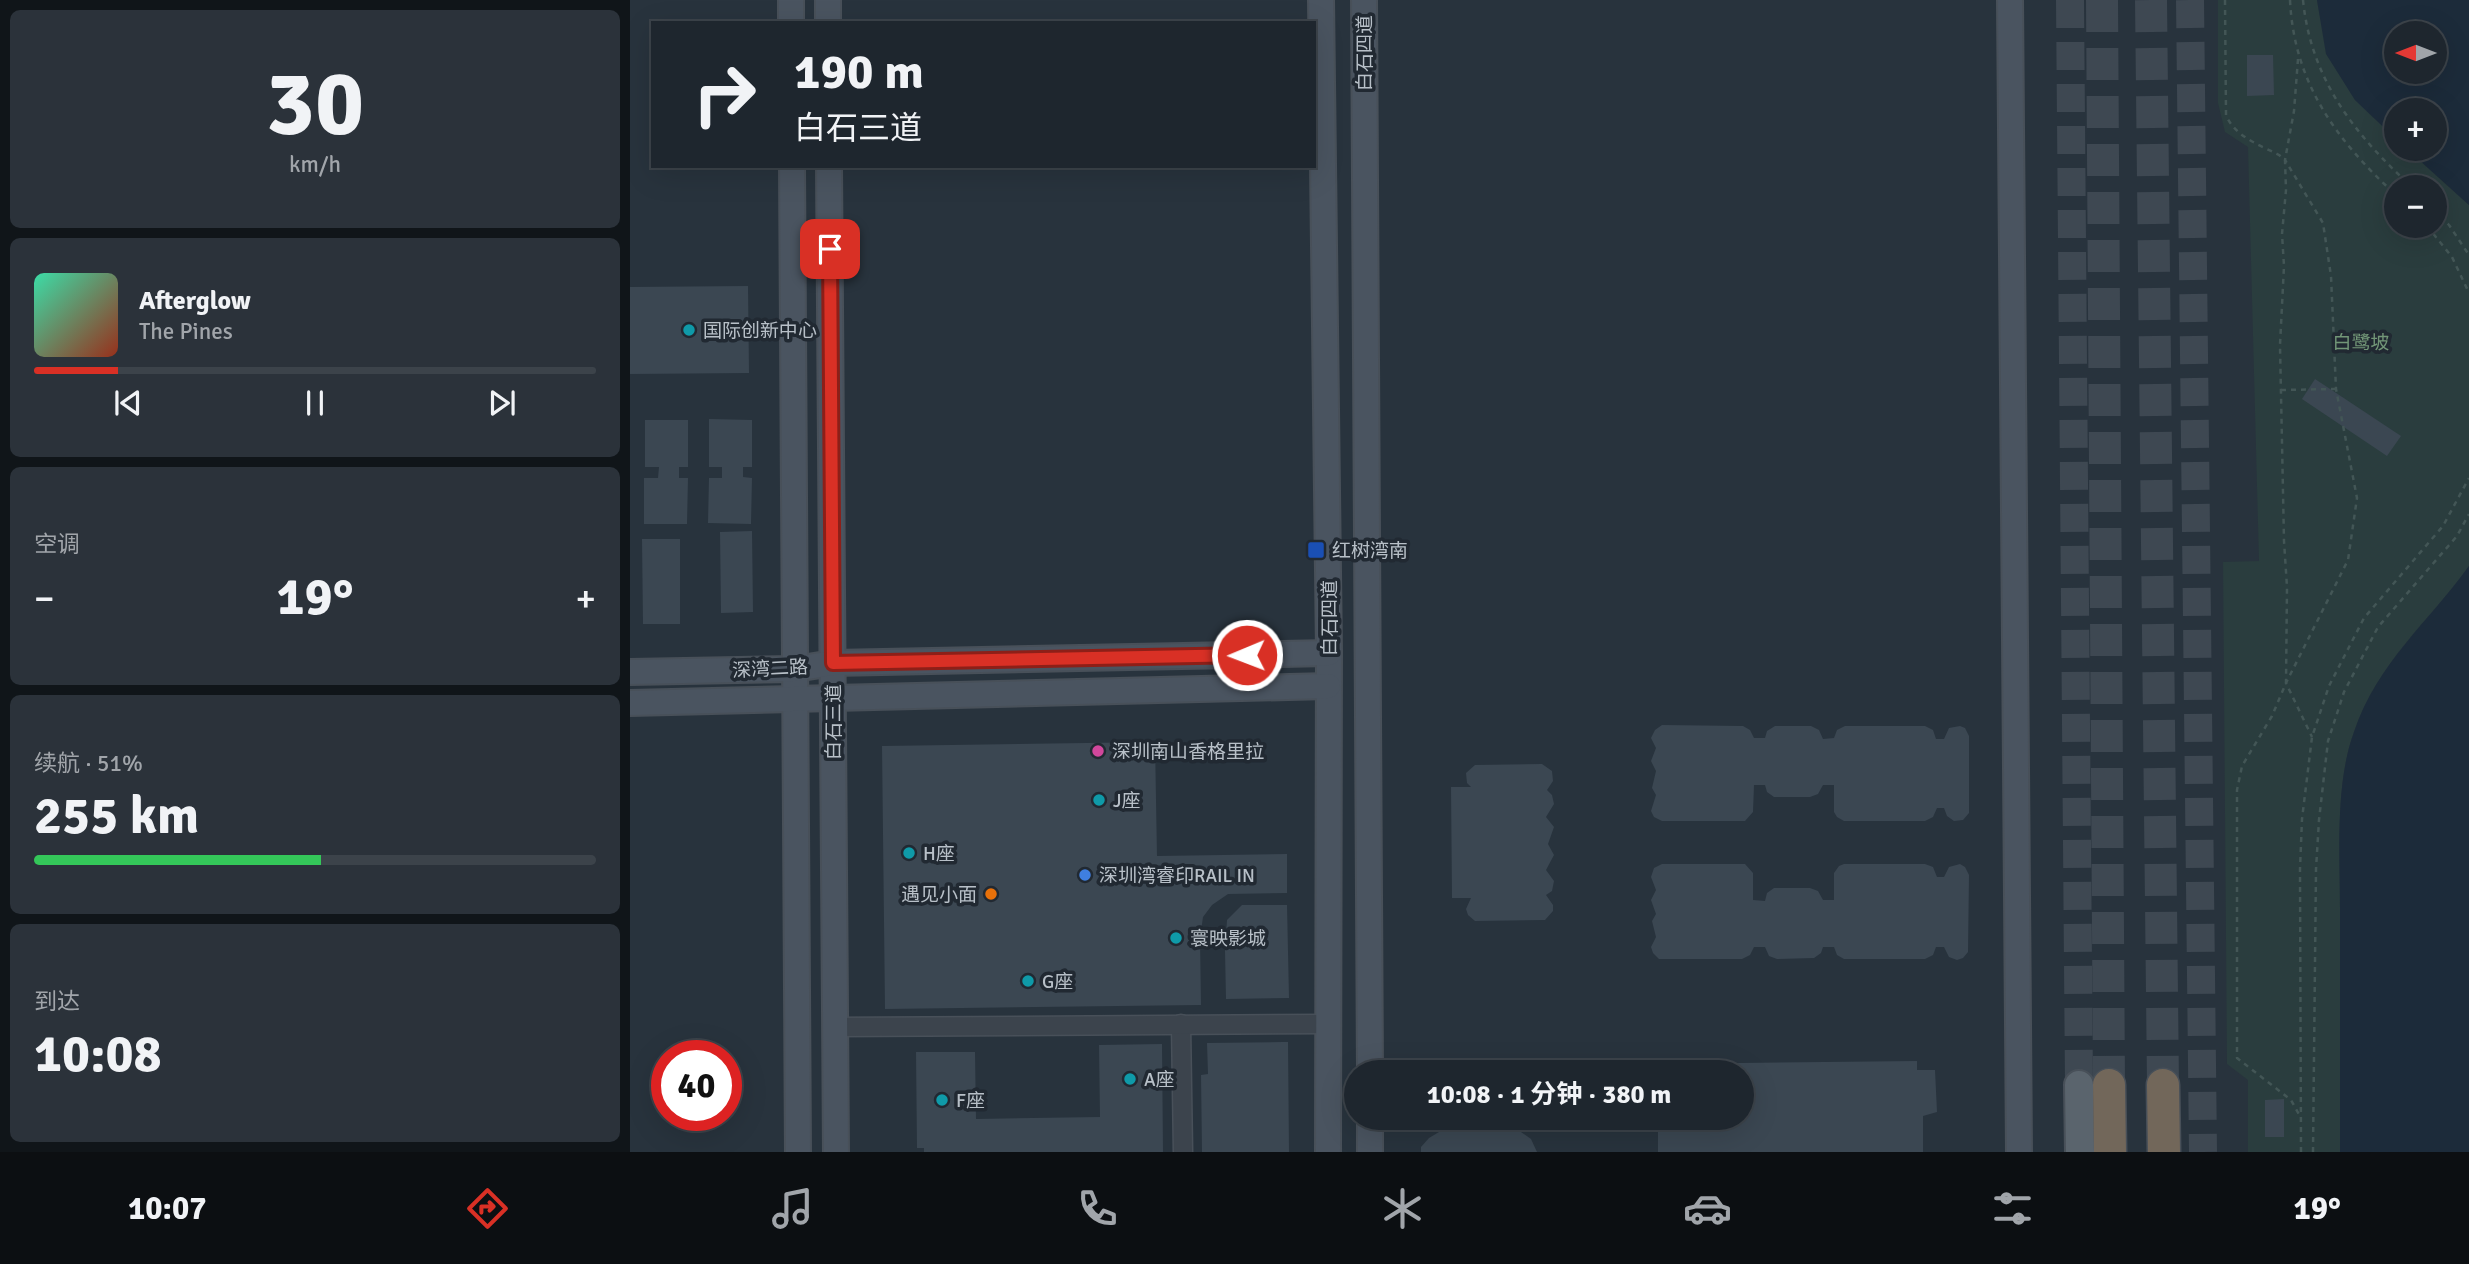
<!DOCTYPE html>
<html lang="zh">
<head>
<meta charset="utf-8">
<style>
  :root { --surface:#1e262e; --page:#2b323a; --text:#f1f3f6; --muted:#a1a5aa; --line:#3c434a; --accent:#d93025 }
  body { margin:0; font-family:Signika,"Noto Sans SC",sans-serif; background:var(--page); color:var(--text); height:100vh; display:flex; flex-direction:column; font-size:26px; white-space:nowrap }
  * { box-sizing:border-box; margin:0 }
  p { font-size:23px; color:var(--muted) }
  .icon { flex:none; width:38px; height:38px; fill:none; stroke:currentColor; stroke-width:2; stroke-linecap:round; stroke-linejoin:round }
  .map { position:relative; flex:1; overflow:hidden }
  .drawer { display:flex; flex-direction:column; gap:10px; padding:10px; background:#101519; width:630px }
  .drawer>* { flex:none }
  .banner { position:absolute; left:21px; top:21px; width:665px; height:147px; border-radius:0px; box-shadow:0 7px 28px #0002,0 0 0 2px var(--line); background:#1e262e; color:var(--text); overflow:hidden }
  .needle { width:46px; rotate:270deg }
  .tools { position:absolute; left:1754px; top:21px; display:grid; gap:14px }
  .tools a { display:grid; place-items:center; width:63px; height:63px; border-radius:50%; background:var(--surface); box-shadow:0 7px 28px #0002,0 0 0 2px var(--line); font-size:35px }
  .speed { position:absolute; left:21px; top:1040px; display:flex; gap:14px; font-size:35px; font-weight:700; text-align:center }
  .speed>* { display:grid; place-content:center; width:91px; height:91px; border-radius:50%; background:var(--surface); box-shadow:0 7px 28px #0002,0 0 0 2px var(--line); line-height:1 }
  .speed .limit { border:10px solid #d22; background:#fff; color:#111 }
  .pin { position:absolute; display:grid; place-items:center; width:60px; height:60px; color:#fff; margin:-30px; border-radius:14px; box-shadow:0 4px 10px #0006 }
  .me { position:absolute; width:77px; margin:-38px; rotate:269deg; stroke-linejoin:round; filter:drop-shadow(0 0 5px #0008) }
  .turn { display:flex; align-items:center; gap:24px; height:147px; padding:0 28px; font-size:32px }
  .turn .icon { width:91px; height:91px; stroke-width:2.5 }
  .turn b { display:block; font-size:49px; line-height:60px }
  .big { font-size:52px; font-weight:700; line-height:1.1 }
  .drawer .tile { flex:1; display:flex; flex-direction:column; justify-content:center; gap:10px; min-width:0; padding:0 24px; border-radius:10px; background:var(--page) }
  .drawer .dial { align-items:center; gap:0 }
  .dial b { font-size:91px; line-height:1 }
  .song { display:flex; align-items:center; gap:21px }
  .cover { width:84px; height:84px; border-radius:10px; background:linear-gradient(135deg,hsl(160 70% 55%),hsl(10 70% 35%)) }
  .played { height:7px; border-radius:4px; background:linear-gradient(90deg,var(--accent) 15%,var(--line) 15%) }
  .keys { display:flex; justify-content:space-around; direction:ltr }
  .heat { display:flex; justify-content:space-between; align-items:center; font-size:38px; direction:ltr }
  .charge { height:10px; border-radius:5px; background:linear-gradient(90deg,#34c759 51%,var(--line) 0) }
  .trip { position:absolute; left:714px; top:1060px; width:410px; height:70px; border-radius:35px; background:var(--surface); box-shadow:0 7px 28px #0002,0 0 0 2px var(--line); font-weight:700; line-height:70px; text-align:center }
  .dock { display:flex; height:112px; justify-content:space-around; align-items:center; background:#0c0f12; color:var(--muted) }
  .dock .icon { width:49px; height:49px }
  .dock .on { color:var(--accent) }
  .dock b { font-size:32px; color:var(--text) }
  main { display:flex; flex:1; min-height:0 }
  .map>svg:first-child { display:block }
  .green { fill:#2a3d3e; fill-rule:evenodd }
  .water { fill:#1c2b3a; fill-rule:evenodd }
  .building { fill:#3b4752 }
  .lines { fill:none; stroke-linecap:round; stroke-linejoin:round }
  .primary-tunnel { stroke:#3e4852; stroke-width:28; stroke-dasharray:28 14; stroke-linecap:butt }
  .highway-tunnel { stroke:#3e4852; stroke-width:32; stroke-dasharray:32 16; stroke-linecap:butt }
  .street-casing { stroke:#485059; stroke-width:21 }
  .secondary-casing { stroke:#485059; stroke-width:28 }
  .primary-casing { stroke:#485059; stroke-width:32 }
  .highway-casing { stroke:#474f58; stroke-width:35 }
  .path { stroke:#435656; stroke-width:2.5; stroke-dasharray:5 5; stroke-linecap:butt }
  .street { stroke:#3c444d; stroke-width:18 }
  .secondary { stroke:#4a5460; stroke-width:24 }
  .primary { stroke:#5a646d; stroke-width:28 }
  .highway { stroke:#72675a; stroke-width:32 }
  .route-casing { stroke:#8d1f18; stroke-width:18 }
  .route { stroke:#d93025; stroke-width:12 }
  .culture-dot { fill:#0f9aa8; stroke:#212932; stroke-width:2.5 }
  .transit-dot { fill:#1a4fb4; stroke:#212932; stroke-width:2.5 }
  .hotel-dot { fill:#d1479c; stroke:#212932; stroke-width:2.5 }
  .shop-dot { fill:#3f7fe0; stroke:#212932; stroke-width:2.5 }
  .food-dot { fill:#e8710a; stroke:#212932; stroke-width:2.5 }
  .labels { text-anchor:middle; stroke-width:7; stroke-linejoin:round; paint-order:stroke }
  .street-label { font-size:19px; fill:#b8c0c8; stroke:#212932 }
  .poi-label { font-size:19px; fill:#b8c0c8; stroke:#212932; text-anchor:start }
  .park-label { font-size:19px; fill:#729677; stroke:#212932 }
</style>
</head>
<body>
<main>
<section class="drawer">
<div class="tile dial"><b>30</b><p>km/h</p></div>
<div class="tile">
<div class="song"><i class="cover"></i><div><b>Afterglow</b><p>The Pines</p></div></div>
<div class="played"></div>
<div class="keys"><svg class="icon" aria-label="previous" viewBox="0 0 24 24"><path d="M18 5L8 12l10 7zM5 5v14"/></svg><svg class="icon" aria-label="pause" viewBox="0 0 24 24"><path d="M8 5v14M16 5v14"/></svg><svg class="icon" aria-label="next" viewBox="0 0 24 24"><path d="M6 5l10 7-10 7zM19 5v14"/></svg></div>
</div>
<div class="tile"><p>空调</p>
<div class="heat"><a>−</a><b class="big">19°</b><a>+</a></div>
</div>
<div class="tile"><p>续航 · 51%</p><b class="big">255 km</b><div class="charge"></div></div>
<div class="tile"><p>到达</p><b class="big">10:08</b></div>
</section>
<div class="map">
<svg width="1839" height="1152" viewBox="0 0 1839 1152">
  <rect width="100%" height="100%" fill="#28333d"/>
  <!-- green -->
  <path class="green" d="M1588,0H1687L1697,54L1725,100L1766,139V149H1777L1839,205V566C1798,623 1748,662 1724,732C1705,784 1710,852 1710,907C1710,988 1710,1070 1710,1152H1618V1080L1597,1064L1593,562L1629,561L1618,147L1595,132L1588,103ZM1766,187H1804V226H1766Z"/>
  <!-- water -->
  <g class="water">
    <path d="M1687,0H1839V205L1777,149H1804V110H1766V139L1725,100L1696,54ZM1766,33H1804V72H1766Z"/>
    <path d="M1839,566V1152H1710C1710,1070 1710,988 1710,907C1710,852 1705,784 1724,732C1748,662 1798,623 1839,566Z"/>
  </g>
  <!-- building -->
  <g class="building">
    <path d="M1617,55H1643L1644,95L1617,96Z"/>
    <path d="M118,286L119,373L0,374V287Z"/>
    <path d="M1685,379L1771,436L1757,456L1672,399Z"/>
    <path d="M79,419L122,420V467H113V477L122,478L121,524L78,523L79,478H92V467H79Z"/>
    <path d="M15,420H58V467H49V478H58L57,524H14V478H28L29,467H15Z"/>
    <path d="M122,531L123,612L91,613L90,532Z"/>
    <path d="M12,539H50V624H13Z"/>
    <path d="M1032,725L1113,726L1120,730L1124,738H1135L1137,731L1145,726H1181L1189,730L1193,739L1204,738L1207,730L1215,726H1295L1303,730L1306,739H1314L1319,728L1330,726L1335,728L1339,736V813L1333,820L1324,821L1317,816L1314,808H1307L1303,817L1295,821H1214L1207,817L1204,812V785H1193L1188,794L1180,797H1144L1137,792L1135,785H1124L1123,812L1115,821H1032L1024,817L1021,811L1026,795L1022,788L1026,771L1021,761L1026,748L1021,738L1025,730Z"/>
    <path d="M525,742L527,856L657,854V893L598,894L582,905L573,917L570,938L571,1005L255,1009L252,746Z"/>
    <path d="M845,765L912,764L922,771L923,781L917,790L922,795L924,804L916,817L924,827L918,844L924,855L916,870L924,881L922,891L916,895L923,905V911L915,920L845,921L838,915L836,909L841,898H822L821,787H841L837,783L836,773Z"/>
    <path d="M1032,864H1115L1123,873V900L1135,901L1137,893L1144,888H1180L1188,891L1193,900H1204V873L1209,866L1214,864H1295L1303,867L1307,877H1314L1319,867L1330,864L1335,867L1339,875L1338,952L1333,958L1327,960L1319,957L1314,947H1306L1303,955L1295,959H1214L1207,955L1204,947H1193L1191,953L1184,958L1147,959L1139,956L1135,947H1124L1120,955L1112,959H1029L1023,953L1021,947L1026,937L1022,921L1026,914L1021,900L1026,890L1021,877L1024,868Z"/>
    <path d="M612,905H657L659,998L596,999L595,951L597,920Z"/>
    <path d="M653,1042H658L659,1152H572L571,1075L578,1074L577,1043Z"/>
    <path d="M532,1044L533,1152H294V1148H287L286,1052H345L346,1119L470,1117L469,1045Z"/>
    <path d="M1287,1061V1070H1305L1307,1112L1293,1116V1152H1028V1118H1111V1073H1028V1064Z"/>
    <path d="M1654,1099V1137H1635V1100Z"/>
    <path d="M809,1132H891L901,1139L907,1152H791V1147L799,1138Z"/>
  </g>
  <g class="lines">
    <!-- primary-tunnel -->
    <g class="primary-tunnel">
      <path d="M1440,0L1449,1085"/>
      <path d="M1560,0L1573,1152"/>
    </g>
    <!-- highway-tunnel -->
    <g class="highway-tunnel">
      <path d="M1472,0L1479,1085"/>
      <path d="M1521,0L1533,1085"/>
    </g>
    <defs>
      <g id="street">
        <path d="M551,1024L553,1152"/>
        <path d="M205,1027L698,1024"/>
      </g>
      <g id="secondary">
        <path d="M161,0V23"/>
        <path d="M198,0V23"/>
        <path d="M691,0L699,653L698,1152"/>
        <path d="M734,0L740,1073"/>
        <path d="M1380,0L1389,1152"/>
        <path d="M162,166L168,1152"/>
        <path d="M199,166L206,1152"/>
        <path d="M0,672L165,669L203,663L699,653"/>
        <path d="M0,703L698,686"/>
        <path d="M740,1118V1152"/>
      </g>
      <path id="primary" d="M1449,1085L1450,1152"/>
      <g id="highway">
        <path d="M1479,1085L1480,1152"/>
        <path d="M1533,1085L1534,1152"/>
      </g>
    </defs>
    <!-- street casing -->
    <use href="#street" class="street-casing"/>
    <!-- secondary casing -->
    <use href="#secondary" class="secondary-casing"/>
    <!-- primary casing -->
    <use href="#primary" class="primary-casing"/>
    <!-- highway casing -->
    <use href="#highway" class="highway-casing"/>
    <!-- path -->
    <g class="path">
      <path d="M1595,0L1596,115C1605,137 1630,145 1649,155L1655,160L1656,190L1652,234L1654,266L1650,345L1654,541L1657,587L1656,683L1642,716L1612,766L1607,790V1058L1661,1100L1671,1118"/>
      <path d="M1660,0C1664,83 1706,140 1766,195"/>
      <path d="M1673,0C1681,80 1725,135 1782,187"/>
      <path d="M1668,59L1664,111L1655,160L1693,223L1701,276L1706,389L1727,498L1718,560L1656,683L1682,737"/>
      <path d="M1804,209L1819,225L1839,255"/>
      <path d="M1797,226L1822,257L1839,293"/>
      <path d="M1651,390L1706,389"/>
      <path d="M1671,1152L1670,869L1672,819L1682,737L1699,686L1734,618L1813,526L1839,478"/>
      <path d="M1683,1152L1686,869L1689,820L1698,741L1714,692L1748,627L1827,536L1839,514"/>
    </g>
    <!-- street -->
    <use href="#street" class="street"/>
    <!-- secondary -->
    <use href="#secondary" class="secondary"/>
    <!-- primary -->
    <use href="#primary" class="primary"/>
    <!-- highway -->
    <use href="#highway" class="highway"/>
  </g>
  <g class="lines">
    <defs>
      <path id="route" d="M200,249L203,663L617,655"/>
    </defs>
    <!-- route casing -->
    <use href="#route" class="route-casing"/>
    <!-- route -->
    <use href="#route" class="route"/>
  </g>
  <!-- markers -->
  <g class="culture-dot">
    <circle cx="59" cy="330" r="7"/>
    <circle cx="469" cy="800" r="7"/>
    <circle cx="279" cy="853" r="7"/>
    <circle cx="546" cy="938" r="7"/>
    <circle cx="398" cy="981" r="7"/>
    <circle cx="500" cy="1079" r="7"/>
    <circle cx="312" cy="1100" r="7"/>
  </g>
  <rect class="transit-dot" x="677" y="541" width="18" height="18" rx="3.5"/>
  <circle class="hotel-dot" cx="468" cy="751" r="7"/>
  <circle class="shop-dot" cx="455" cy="875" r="7"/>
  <circle class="food-dot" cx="361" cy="894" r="7"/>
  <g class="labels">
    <!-- street labels -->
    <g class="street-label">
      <text transform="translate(734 53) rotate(-90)" y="7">白石四道</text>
      <text transform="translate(699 618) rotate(-90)" y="7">白石四道</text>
      <text transform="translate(140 668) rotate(-3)" y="7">深湾二路</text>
      <text transform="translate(203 722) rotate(-90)" y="7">白石三道</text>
    </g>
    <!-- poi labels -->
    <g class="poi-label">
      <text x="73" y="337">国际创新中心</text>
      <text x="702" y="557">红树湾南</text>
      <text x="482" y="758">深圳南山香格里拉</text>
      <text x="483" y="807">J座</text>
      <text x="293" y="860">H座</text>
      <text x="469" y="882">深圳湾睿印RAIL IN</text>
      <text x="347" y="901" text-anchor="end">遇见小面</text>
      <text x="560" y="945">寰映影城</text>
      <text x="412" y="988">G座</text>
      <text x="514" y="1086">A座</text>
      <text x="326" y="1107">F座</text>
    </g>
    <!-- park labels -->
    <g class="park-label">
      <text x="1731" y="349">白鹭坡</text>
    </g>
  </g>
</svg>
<div class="tools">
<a><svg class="needle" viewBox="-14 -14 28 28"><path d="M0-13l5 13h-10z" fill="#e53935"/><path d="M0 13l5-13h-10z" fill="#a1a5aa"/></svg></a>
<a>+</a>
<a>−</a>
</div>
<div class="speed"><div class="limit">40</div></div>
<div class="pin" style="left:200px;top:249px;background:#d93025"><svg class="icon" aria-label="arrive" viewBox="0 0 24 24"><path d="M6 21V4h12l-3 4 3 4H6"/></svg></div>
<svg class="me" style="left:617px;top:655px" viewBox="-20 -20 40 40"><circle r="17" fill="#d93025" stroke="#fff" stroke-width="3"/><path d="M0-11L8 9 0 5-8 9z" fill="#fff"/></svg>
<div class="trip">10:08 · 1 分钟 · 380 m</div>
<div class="banner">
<div class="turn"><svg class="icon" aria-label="right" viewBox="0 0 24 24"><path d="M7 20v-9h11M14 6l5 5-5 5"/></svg><div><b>190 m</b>白石三道</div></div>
</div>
</div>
</main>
<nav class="dock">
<b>10:07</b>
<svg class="icon on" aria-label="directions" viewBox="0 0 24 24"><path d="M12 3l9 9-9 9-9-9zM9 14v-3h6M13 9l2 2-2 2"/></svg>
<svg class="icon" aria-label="music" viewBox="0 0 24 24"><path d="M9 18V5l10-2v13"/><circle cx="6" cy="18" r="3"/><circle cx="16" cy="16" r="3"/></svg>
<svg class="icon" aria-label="phone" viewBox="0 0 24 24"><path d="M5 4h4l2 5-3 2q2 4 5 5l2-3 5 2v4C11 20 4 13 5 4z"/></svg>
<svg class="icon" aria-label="climate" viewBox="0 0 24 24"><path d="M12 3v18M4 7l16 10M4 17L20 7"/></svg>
<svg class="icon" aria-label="car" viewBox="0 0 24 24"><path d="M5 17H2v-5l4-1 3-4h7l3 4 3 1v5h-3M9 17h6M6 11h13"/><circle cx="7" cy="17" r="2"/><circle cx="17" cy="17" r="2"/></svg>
<svg class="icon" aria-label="filters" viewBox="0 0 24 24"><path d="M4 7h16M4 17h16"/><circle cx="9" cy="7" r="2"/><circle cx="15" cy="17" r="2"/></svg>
<b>19°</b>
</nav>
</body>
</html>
